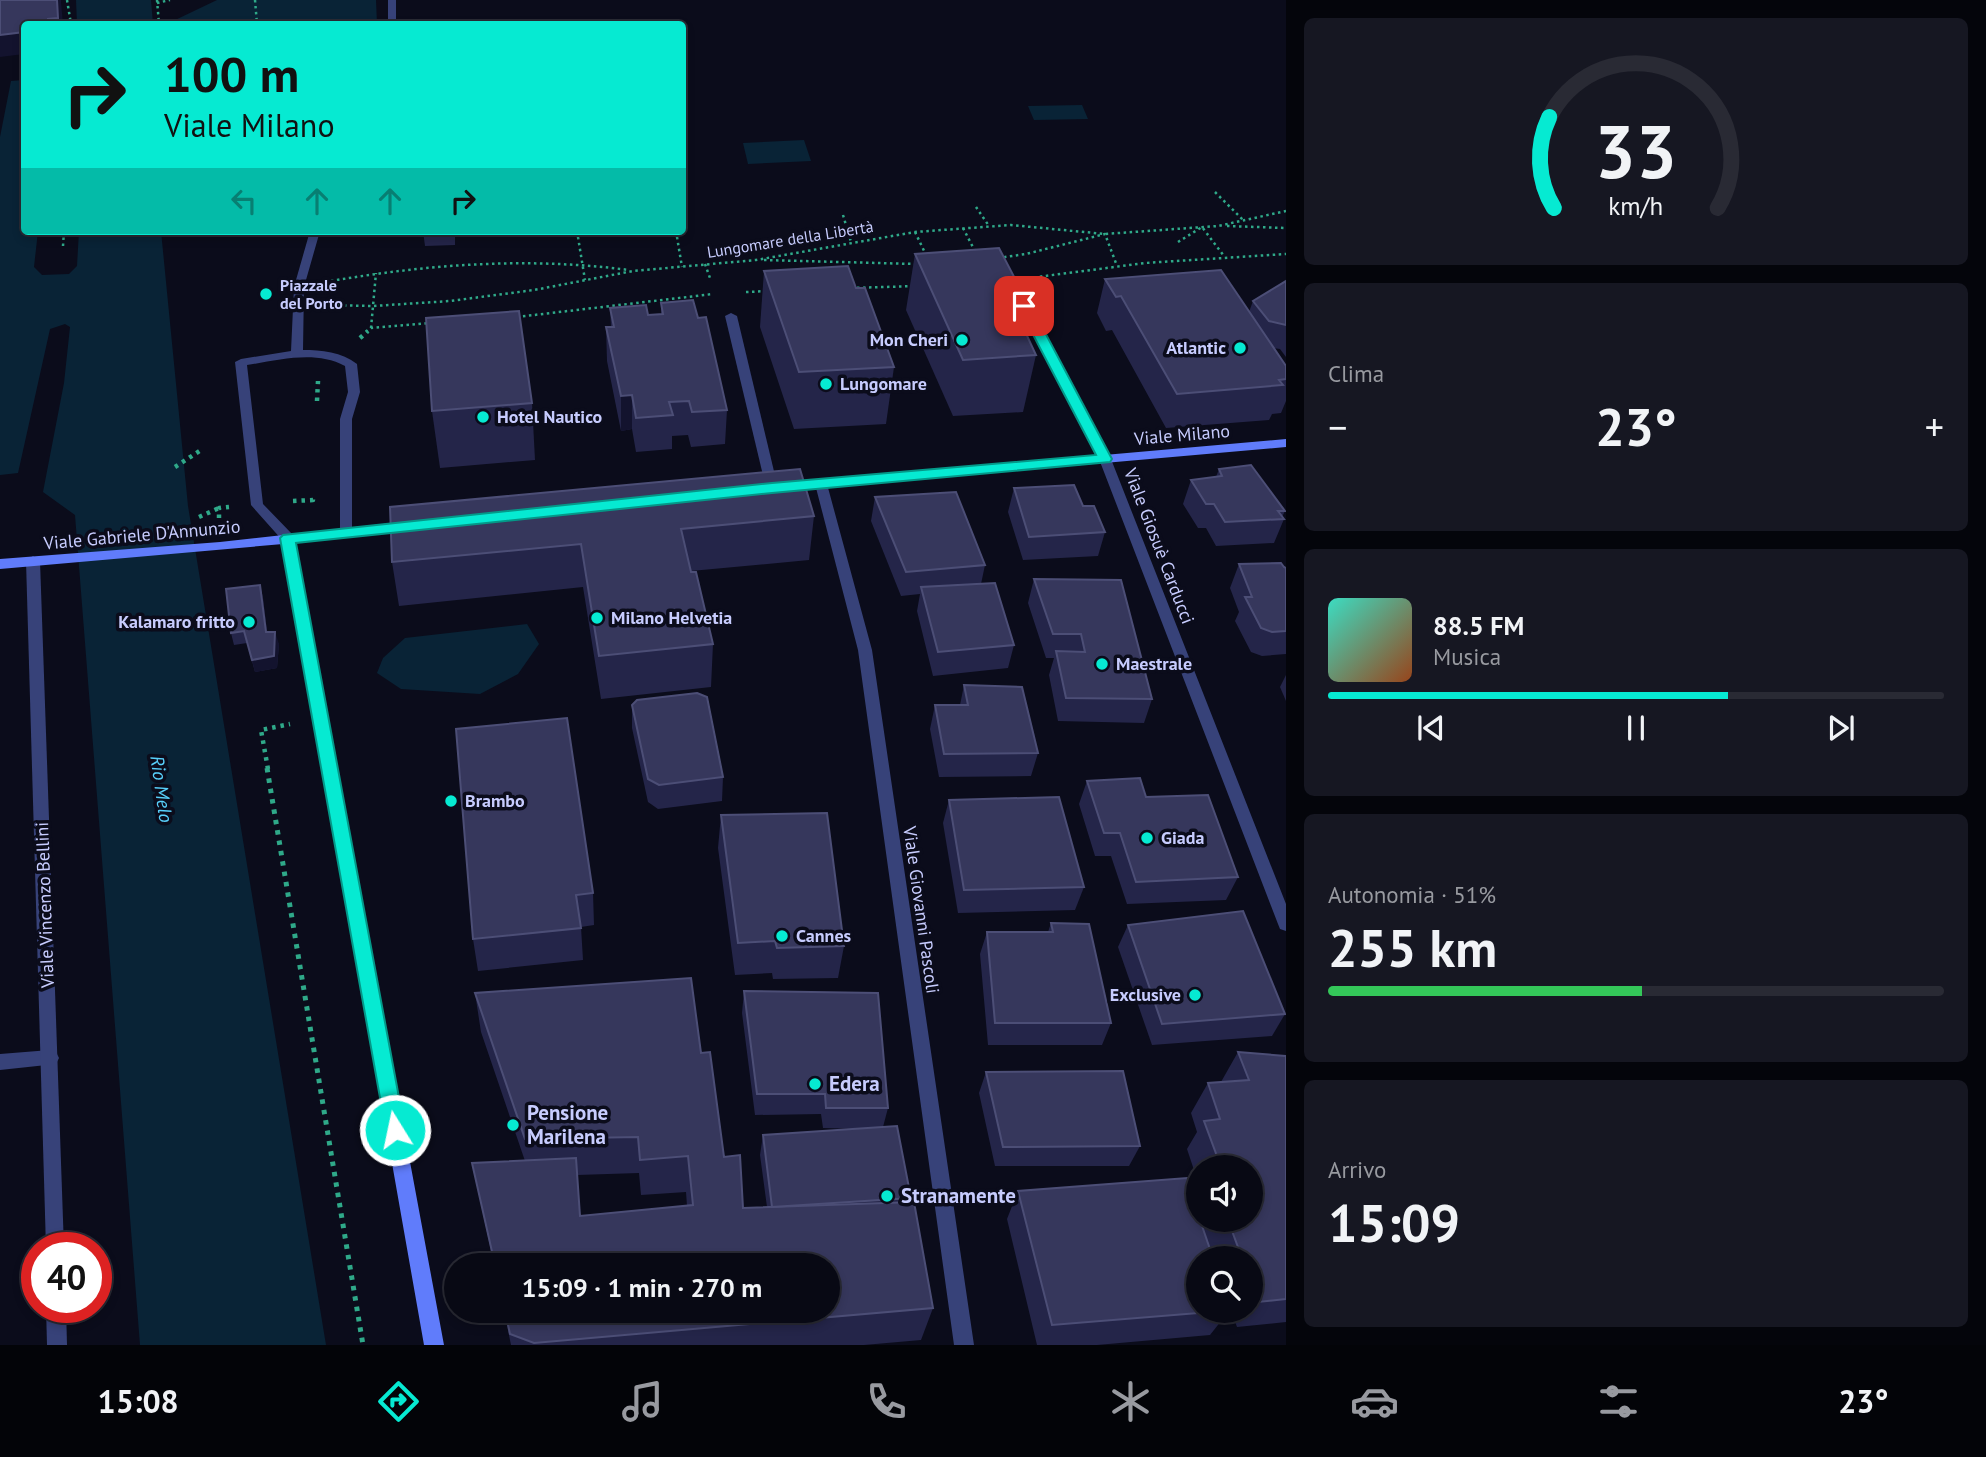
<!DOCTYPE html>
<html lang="it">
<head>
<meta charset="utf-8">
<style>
  :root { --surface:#080914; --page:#161722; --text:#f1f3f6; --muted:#989aa0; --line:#292a34; --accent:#06ead2 }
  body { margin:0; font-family:"PT Sans",sans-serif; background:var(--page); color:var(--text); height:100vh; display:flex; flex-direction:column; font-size:26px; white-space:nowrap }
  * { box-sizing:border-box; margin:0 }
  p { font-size:23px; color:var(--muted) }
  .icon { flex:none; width:38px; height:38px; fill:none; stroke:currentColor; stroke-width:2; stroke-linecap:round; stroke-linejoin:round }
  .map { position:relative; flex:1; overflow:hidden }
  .side { display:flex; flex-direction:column; gap:18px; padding:18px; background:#04050b; width:700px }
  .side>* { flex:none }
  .guide { position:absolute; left:21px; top:21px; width:665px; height:214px; border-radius:7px; box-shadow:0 4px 10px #0003,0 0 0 2px var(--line); background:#06ead2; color:#111; overflow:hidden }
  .tools { position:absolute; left:1186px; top:1155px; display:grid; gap:14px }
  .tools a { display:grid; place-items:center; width:77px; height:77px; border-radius:50%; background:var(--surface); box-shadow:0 4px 10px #0003,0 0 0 2px var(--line); font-size:35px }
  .speed { position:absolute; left:21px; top:1232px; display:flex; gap:14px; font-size:35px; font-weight:700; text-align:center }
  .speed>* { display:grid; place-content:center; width:91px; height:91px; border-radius:50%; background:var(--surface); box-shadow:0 4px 10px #0003,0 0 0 2px var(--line); line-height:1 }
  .speed .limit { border:10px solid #d22; background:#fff; color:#111 }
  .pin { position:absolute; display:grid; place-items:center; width:60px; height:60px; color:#fff; margin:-30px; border-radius:14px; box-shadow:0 4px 10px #0006 }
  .me { position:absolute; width:77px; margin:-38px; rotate:350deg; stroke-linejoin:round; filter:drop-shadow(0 0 5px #0008) }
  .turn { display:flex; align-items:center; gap:24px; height:147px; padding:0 28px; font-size:32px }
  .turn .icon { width:91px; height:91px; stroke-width:2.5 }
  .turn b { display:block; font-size:49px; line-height:60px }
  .lanes { display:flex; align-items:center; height:66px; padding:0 28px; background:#0003; justify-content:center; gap:35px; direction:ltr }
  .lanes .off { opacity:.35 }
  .big { font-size:52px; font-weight:600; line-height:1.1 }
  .side .tile { flex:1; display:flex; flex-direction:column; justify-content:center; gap:10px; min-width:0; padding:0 24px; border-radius:10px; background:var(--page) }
  .side .dial { align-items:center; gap:0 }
  .dial svg { height:182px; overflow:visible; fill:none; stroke:var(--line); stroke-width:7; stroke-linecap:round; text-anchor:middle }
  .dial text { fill:var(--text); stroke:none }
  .song { display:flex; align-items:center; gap:21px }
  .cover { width:84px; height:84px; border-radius:10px; background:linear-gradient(135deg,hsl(170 70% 55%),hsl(20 70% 35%)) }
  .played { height:7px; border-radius:4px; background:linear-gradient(90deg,var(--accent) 65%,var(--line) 65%) }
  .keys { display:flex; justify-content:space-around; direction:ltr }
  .heat { display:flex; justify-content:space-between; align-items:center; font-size:38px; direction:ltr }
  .charge { height:10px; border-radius:5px; background:linear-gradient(90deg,#34c759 51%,var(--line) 0) }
  .trip { position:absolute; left:444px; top:1253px; width:396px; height:70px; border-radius:35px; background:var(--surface); box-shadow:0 4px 10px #0003,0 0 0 2px var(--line); font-weight:600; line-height:70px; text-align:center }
  .tab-bar { display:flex; height:112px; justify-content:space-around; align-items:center; background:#030408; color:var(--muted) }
  .tab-bar .icon { width:49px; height:49px }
  .tab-bar .on { color:var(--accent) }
  .tab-bar b { font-size:32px; color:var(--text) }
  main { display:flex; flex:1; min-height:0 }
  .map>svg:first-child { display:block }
  .water { fill:#092336 }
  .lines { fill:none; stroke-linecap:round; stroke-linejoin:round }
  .path-far2 { stroke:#2fa989; stroke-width:2.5; stroke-dasharray:2.5 3.5; stroke-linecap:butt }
  .path-far1 { stroke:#2fa989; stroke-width:4.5; stroke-dasharray:3.5 5; stroke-linecap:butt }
  .path { stroke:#2fa989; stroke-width:5; stroke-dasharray:4.5 6; stroke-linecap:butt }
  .lane { fill:#374279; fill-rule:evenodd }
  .street { fill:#374279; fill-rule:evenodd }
  .secondary { fill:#607cfb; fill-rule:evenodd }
  .wall { fill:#242549; fill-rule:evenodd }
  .shaded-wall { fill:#13132e }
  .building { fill:#36375c; stroke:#4c4e76; stroke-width:2 }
  .route { fill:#06ead2; stroke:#049888; stroke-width:2 }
  .poi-dot { fill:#06ead2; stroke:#0b0c1b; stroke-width:2.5 }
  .labels { text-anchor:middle; stroke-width:7; stroke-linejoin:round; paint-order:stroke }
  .far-street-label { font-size:16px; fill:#c7ccfe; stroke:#0b0c1b }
  .far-poi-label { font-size:16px; font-weight:bold; fill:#c7ccfe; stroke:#0b0c1b; text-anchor:start }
  .poi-label { font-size:18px; font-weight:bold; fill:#c7ccfe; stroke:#0b0c1b; text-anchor:start }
  .street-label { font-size:18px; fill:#c7ccfe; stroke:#0b0c1b }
  .water-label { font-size:19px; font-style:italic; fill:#58d0fb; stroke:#0b0c1b }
  .near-poi-label { font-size:21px; font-weight:bold; fill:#c7ccfe; stroke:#0b0c1b; text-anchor:start }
</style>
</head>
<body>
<main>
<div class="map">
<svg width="1286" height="1345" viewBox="0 0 1286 1345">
  <rect width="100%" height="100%" fill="#0b0c1b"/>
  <!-- water -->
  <g class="water">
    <path d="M76,0H151L153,24H77Z"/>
    <path d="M217,0H376L377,24H171V22Z"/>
    <path d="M24,80V231H38L34,267L42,275L69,274L77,266L79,231H161L188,506L326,1345H140L75,515L43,492L64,383L70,327L65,324L50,329L18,473L0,475V137L11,81Z"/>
    <path d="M1082,105L1088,119L1034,120L1028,106Z"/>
    <path d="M804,140L811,161L748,164L743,143Z"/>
    <path d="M527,624L539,644L518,674L480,694L401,689L377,673L383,658L405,638Z"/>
  </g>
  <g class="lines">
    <!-- path-far2 -->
    <g class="path-far2">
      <path d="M67,0L71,24"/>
      <path d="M157,0L159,24"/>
      <path d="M255,0L257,24"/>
      <path d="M157,3L170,0"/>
      <path d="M1215,192L1243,220"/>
      <path d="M976,207L989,226"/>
      <path d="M843,215L851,242"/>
      <path d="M1227,226L1286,228"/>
      <path d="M963,228L976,253"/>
      <path d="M577,231L585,280"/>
      <path d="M676,231L682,267"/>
      <path d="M915,232L927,257"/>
      <path d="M1178,242L1202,227L1224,256"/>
      <path d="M63,246L64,231"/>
      <path d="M998,258L1026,254L1105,234L1117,266"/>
      <path d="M764,260L916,264"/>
      <path d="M705,264L710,278"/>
      <path d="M1022,279L1145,263L1286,254"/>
      <path d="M331,281C431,264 528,257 629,270"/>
      <path d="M851,288L916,286"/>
      <path d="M746,292L769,291"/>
      <path d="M326,305L373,306L450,301L534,290L633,271L756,260L915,232L1011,225L1105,234L1218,226L1286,211"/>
      <path d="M517,317L713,294"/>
      <path d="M371,328L376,273"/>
      <path d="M366,332L371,328L431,323"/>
    </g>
    <!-- path-far1 -->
    <g class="path-far1">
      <path d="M360,338L368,331"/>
      <path d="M317,401L318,381"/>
      <path d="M175,467L201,450"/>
      <path d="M293,501L313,500V497"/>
      <path d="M199,517L219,508"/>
      <path d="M219,518V508L229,507"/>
      <path d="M268,769L261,730L290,724"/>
    </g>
    <!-- path -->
    <path class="path" d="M267,768L363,1345"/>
    <!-- lane -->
    <g class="lane">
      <rect x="388" y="0" width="8" height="24"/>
      <path d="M310,231H320L304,287L303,350C321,350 342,352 357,364L360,392L352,419V532L346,536L340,532V419L348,392L345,366C315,350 280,360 247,365L263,504L293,535L294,538L288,542L283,541L251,505L235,362L241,359L291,351L294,287Z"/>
      <path d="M731,313L737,316L778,488L772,492L766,488L725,316Z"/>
      <path d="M50,1050L56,1052L59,1058L56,1064L0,1070V1054Z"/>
    </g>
    <!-- street -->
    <g class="street">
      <path d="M1024,303L1030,306L1111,459L1286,904V931L1280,929L1278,924L1099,459L1018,306Z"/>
      <path d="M821,480L827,484L872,650L974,1345H954L858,650L815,484Z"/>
      <path d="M33,556L40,561L64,1248H46L26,561Z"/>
      <path d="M46,1307H66L67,1345H47Z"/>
    </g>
    <!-- secondary -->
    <g class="secondary">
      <path d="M1286,439V447L785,491L779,487L785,483Z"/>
      <path d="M410,521L416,525L415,528L295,542L444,1345H424L283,544L0,569V559L220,542Z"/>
    </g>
  </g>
  <!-- wall -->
  <g class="wall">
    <path d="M423,231H455V245L425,246Z"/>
    <path d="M915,254L1028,337L1036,355L1023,412L953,416L906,310Z"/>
    <path d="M764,271L856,288L894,367L886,424L794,429L760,327Z"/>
    <path d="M1105,279L1249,312L1253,301L1286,281V357L1280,349L1273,348L1286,366V401L1281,413L1272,414L1269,420L1166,428L1112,330L1106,331L1097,313Z"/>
    <path d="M661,303L698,318L727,410L725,444L691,447L688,435L672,436V449L636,452L632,429L621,431L607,361L606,327H611L610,308L648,315L661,314Z"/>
    <path d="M532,403L535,460L440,468L432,411Z"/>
    <path d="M1219,469L1285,511L1282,517L1284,519L1274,543L1216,546L1206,528H1198L1183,504L1191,480L1216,477Z"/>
    <path d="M1014,488L1083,506L1105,532L1098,556L1023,560L1008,512Z"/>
    <path d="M875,497L985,565L981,584L1014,645L1008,668L933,676L917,611L920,594L901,596L871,521Z"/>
    <path d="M390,507L814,516L809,560L691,571L713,644L711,687L601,699L583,587L399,606L392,562Z"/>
    <path d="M1239,564L1286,568V654L1262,656L1251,652L1235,621L1239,612L1230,588Z"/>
    <path d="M1034,579L1152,699L1144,723L1058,721L1049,675L1054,658H1046L1028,603Z"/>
    <path d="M260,585L263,598L267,632L279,644L277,668L255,672L247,643L234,645L231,633Z"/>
    <path d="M1286,675V701L1280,687Z"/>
    <path d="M964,685L1038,753L1031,776L939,777L930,729L935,705H960Z"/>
    <path d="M632,705L723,777L722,801L658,809L648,802L632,728Z"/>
    <path d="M456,729L593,893L594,925L581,927L583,960L478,971L473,939Z"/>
    <path d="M1087,781L1146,797L1238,877L1226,900L1127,904L1111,856H1095L1079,804Z"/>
    <path d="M949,800L1084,887L1075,910L958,913L943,823Z"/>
    <path d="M721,815L844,946L838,978L773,979L772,973L735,975L718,848Z"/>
    <path d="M1051,923L1111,1023L1102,1045H988L980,954L987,932H1048Z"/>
    <path d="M1128,925L1285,1014L1272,1036L1152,1045L1118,947Z"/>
    <path d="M744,991L888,1108L883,1127L911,1198L910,1202L933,1308L921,1340L864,1345H511L504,1311H828V1265H494L472,1163L525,1161L481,1032L475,993L701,1053L724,1157L743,1208L767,1207L760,1155L763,1135L858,1129L823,1128L821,1114L755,1115L742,1013ZM639,1173L641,1195L686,1192L687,1206L580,1216L577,1175Z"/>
    <path d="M1238,1052L1286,1056V1322L1237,1327L1231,1311H1251V1258H1213L1199,1311H1229L1210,1335L1097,1345H1037L1007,1219L1018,1191L1195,1205L1199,1199V1220H1251V1167H1199V1185L1187,1149L1197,1132L1191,1113L1208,1083L1221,1082Z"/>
    <path d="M986,1072L1140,1146L1129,1166H995L979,1093Z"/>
  </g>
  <!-- shaded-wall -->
  <g class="shaded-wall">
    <path d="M57,0H61V2L63,24H48V19Z"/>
    <path d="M24,32V54L0,57V35Z"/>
    <path d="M1033,313L1023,356V327Z"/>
    <path d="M632,395V429L621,431V396Z"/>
    <path d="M260,585L263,598L269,645L266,632Z"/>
    <path d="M275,632L279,644L277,668L255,672L252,660Z"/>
  </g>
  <!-- building -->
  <g class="building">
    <path d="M0,0H57L58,18L48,19V24H24V32L0,35Z"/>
    <path d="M999,248L1033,313L1023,327L1036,355L963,360L915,254Z"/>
    <path d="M848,266L856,288H865L894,367L799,372L764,271Z"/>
    <path d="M1221,270L1286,366V379L1279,380L1283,385L1177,394L1121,296L1116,297L1105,279Z"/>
    <path d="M1286,281V325L1269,321L1253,301Z"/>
    <path d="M693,300L698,318L706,317L727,410L692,412L689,401L669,402L673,415L636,418L632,395L621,396L606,327H614L610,308L646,305L648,315L663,314L661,303Z"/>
    <path d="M519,311L532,403L432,411L426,318Z"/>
    <path d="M1251,465L1285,511H1278L1284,519L1225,522L1214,504H1206L1191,480L1222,476L1219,469Z"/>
    <path d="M800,469L814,516L681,529L691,572H696L713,644L599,656L581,544L392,562L390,507Z"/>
    <path d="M1074,485L1083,506H1094L1105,532L1029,537L1014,488Z"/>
    <path d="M956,492L985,565L906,572L875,497Z"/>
    <path d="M1281,563L1284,567L1286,568V631L1272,632L1261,628L1245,597H1252L1239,564Z"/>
    <path d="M1034,579L1121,580L1152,699L1066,698L1056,651L1085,652L1081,634H1053Z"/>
    <path d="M995,583L1014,645L938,652L921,587Z"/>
    <path d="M260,585L266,632H275L274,656L252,660L244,631L231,633L226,589Z"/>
    <path d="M964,685L1022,687L1038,753L944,754L935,705H968Z"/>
    <path d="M697,693L707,697L723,777L659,785L648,779L632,705L637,700Z"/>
    <path d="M567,718L593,893L576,895L581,928L473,939L456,729Z"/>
    <path d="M1140,778L1146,797L1208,795L1238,877L1136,882L1120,833H1104L1087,781Z"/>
    <path d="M1059,797L1084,887L964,890L949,800Z"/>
    <path d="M827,813L844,946L777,948L775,941L738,943L721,815Z"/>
    <path d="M1243,911L1285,1014L1162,1024L1128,925Z"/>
    <path d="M1051,923L1089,924L1111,1023H995L987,932H1053Z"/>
    <path d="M691,978L701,1053L710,1052L724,1157L740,1155L743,1208L914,1202L933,1308L534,1343L510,1334L505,1311H828V1265H495L472,1163L576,1158L580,1216L693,1205L688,1156L640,1160L638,1137L525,1139L475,993Z"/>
    <path d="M744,991L878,993L888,1108H826L825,1094H757Z"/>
    <path d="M1238,1052L1286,1056V1299L1258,1302L1251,1284V1258H1242L1228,1220H1251V1167H1221L1204,1121L1220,1119L1208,1083L1249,1080Z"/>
    <path d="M1123,1071L1140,1146L1003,1147L986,1072Z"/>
    <path d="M897,1126L911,1198L772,1207L763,1135Z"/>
    <path d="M1187,1178L1199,1215V1220H1200L1213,1258H1199V1311H1223L1052,1325L1018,1191Z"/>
  </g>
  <!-- route -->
  <path class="route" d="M1024,303L1031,306L1112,459L1110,462L772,493L296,543L405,1130L402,1137L395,1139L387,1137L280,538L283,535L772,483L1096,455L1018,306Z"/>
  <!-- markers -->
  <g class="poi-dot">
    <circle cx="266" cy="294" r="7"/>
    <circle cx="962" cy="340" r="7"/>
    <circle cx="1240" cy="348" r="7"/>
    <circle cx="826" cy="384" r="7"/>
    <circle cx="483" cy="417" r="7"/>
    <circle cx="597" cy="618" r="7"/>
    <circle cx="249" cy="622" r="7"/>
    <circle cx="1102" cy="664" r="7"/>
    <circle cx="451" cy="801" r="7"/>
    <circle cx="1147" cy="838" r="7"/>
    <circle cx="782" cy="936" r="7"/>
    <circle cx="1195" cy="995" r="7"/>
    <circle cx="815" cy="1084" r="7"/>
    <circle cx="513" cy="1125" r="7"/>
    <circle cx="887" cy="1196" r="7"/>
  </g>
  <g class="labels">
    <!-- far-street labels -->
    <g class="far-street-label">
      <text transform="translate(790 239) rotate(-9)" y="6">Lungomare della Libertà</text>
    </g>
    <!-- far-poi labels -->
    <g class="far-poi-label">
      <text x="280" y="291">Piazzale<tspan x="280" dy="18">del Porto</tspan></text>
    </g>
    <!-- poi labels -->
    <g class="poi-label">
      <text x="948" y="346" text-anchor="end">Mon Cheri</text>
      <text x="1226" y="354" text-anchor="end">Atlantic</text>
      <text x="840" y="390">Lungomare</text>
      <text x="497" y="423">Hotel Nautico</text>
      <text x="611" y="624">Milano Helvetia</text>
      <text x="235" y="628" text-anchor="end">Kalamaro fritto</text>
      <text x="1116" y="670">Maestrale</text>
      <text x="465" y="807">Brambo</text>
      <text x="1161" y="844">Giada</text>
      <text x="796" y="942">Cannes</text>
      <text x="1181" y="1001" text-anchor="end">Exclusive</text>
    </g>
    <!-- street labels -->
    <g class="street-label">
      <text transform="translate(1182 435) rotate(-5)" y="6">Viale Milano</text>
      <text transform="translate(142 535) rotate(-5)" y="6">Viale Gabriele D'Annunzio</text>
      <text transform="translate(1159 546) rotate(69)" y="6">Viale Giosuè Carducci</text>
      <text transform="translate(45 905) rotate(-92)" y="6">Viale Vincenzo Bellini</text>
      <text transform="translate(921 910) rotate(82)" y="6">Viale Giovanni Pascoli</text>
    </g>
    <!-- water labels -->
    <g class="water-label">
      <text transform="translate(162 789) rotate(82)" y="7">Rio Melo</text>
    </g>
    <!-- near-poi labels -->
    <g class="near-poi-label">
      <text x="829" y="1091">Edera</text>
      <text x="527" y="1120">Pensione<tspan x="527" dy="24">Marilena</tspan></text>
      <text x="901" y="1203">Stranamente</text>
    </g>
  </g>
</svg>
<div class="tools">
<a><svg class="icon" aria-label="sound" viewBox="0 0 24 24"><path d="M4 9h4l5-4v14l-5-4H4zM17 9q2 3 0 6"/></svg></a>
<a><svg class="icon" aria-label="search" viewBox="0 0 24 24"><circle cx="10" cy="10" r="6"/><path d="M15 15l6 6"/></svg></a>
</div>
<div class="speed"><div class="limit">40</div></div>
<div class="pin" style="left:1024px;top:306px;background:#d93025"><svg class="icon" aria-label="arrive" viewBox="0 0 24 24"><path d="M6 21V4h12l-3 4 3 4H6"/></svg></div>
<svg class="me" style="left:395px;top:1130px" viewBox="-20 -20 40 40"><circle r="17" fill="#06ead2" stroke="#fff" stroke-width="3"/><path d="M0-11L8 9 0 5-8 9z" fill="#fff"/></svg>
<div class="trip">15:09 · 1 min · 270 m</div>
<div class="guide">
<div class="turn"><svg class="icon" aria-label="right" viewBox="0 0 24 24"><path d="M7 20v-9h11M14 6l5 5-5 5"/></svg><div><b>100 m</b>Viale Milano</div></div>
<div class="lanes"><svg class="icon off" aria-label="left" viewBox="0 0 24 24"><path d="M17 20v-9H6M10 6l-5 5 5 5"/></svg><svg class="icon off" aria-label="ahead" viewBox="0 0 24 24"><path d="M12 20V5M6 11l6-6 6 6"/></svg><svg class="icon off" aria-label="ahead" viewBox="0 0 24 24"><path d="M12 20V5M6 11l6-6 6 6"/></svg><svg class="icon" aria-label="right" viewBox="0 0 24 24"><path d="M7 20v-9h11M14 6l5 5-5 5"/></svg></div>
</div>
</div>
<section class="side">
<div class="tile dial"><svg viewBox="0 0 100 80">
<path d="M14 69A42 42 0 1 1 86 69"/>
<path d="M14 69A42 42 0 0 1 12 29" stroke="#06ead2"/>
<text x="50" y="56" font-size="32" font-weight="700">33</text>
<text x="50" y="72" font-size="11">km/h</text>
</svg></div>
<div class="tile"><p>Clima</p>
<div class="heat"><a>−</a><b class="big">23°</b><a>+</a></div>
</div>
<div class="tile">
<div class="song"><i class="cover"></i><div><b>88.5 FM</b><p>Musica</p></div></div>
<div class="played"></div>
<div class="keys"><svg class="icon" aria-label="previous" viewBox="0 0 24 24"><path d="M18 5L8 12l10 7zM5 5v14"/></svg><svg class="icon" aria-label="pause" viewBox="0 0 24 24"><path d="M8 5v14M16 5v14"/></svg><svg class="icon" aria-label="next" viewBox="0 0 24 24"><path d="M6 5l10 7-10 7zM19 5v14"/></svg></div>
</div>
<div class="tile"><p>Autonomia · 51%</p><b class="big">255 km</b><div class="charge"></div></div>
<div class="tile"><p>Arrivo</p><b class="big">15:09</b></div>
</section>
</main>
<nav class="tab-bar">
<b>15:08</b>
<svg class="icon on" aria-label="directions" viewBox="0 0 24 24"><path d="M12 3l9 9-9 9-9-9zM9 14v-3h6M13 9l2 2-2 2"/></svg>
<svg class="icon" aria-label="music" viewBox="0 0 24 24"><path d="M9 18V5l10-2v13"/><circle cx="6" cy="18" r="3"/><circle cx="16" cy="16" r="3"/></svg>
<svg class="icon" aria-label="phone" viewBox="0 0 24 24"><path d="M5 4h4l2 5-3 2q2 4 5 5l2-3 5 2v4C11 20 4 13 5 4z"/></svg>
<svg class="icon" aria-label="climate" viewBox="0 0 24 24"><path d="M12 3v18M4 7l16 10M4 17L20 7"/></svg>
<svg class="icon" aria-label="car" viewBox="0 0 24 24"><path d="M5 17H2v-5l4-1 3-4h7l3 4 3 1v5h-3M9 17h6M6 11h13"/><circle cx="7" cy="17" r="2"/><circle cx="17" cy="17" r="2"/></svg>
<svg class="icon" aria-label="filters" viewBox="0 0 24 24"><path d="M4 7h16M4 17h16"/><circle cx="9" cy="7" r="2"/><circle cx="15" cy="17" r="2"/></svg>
<b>23°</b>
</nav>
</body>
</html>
